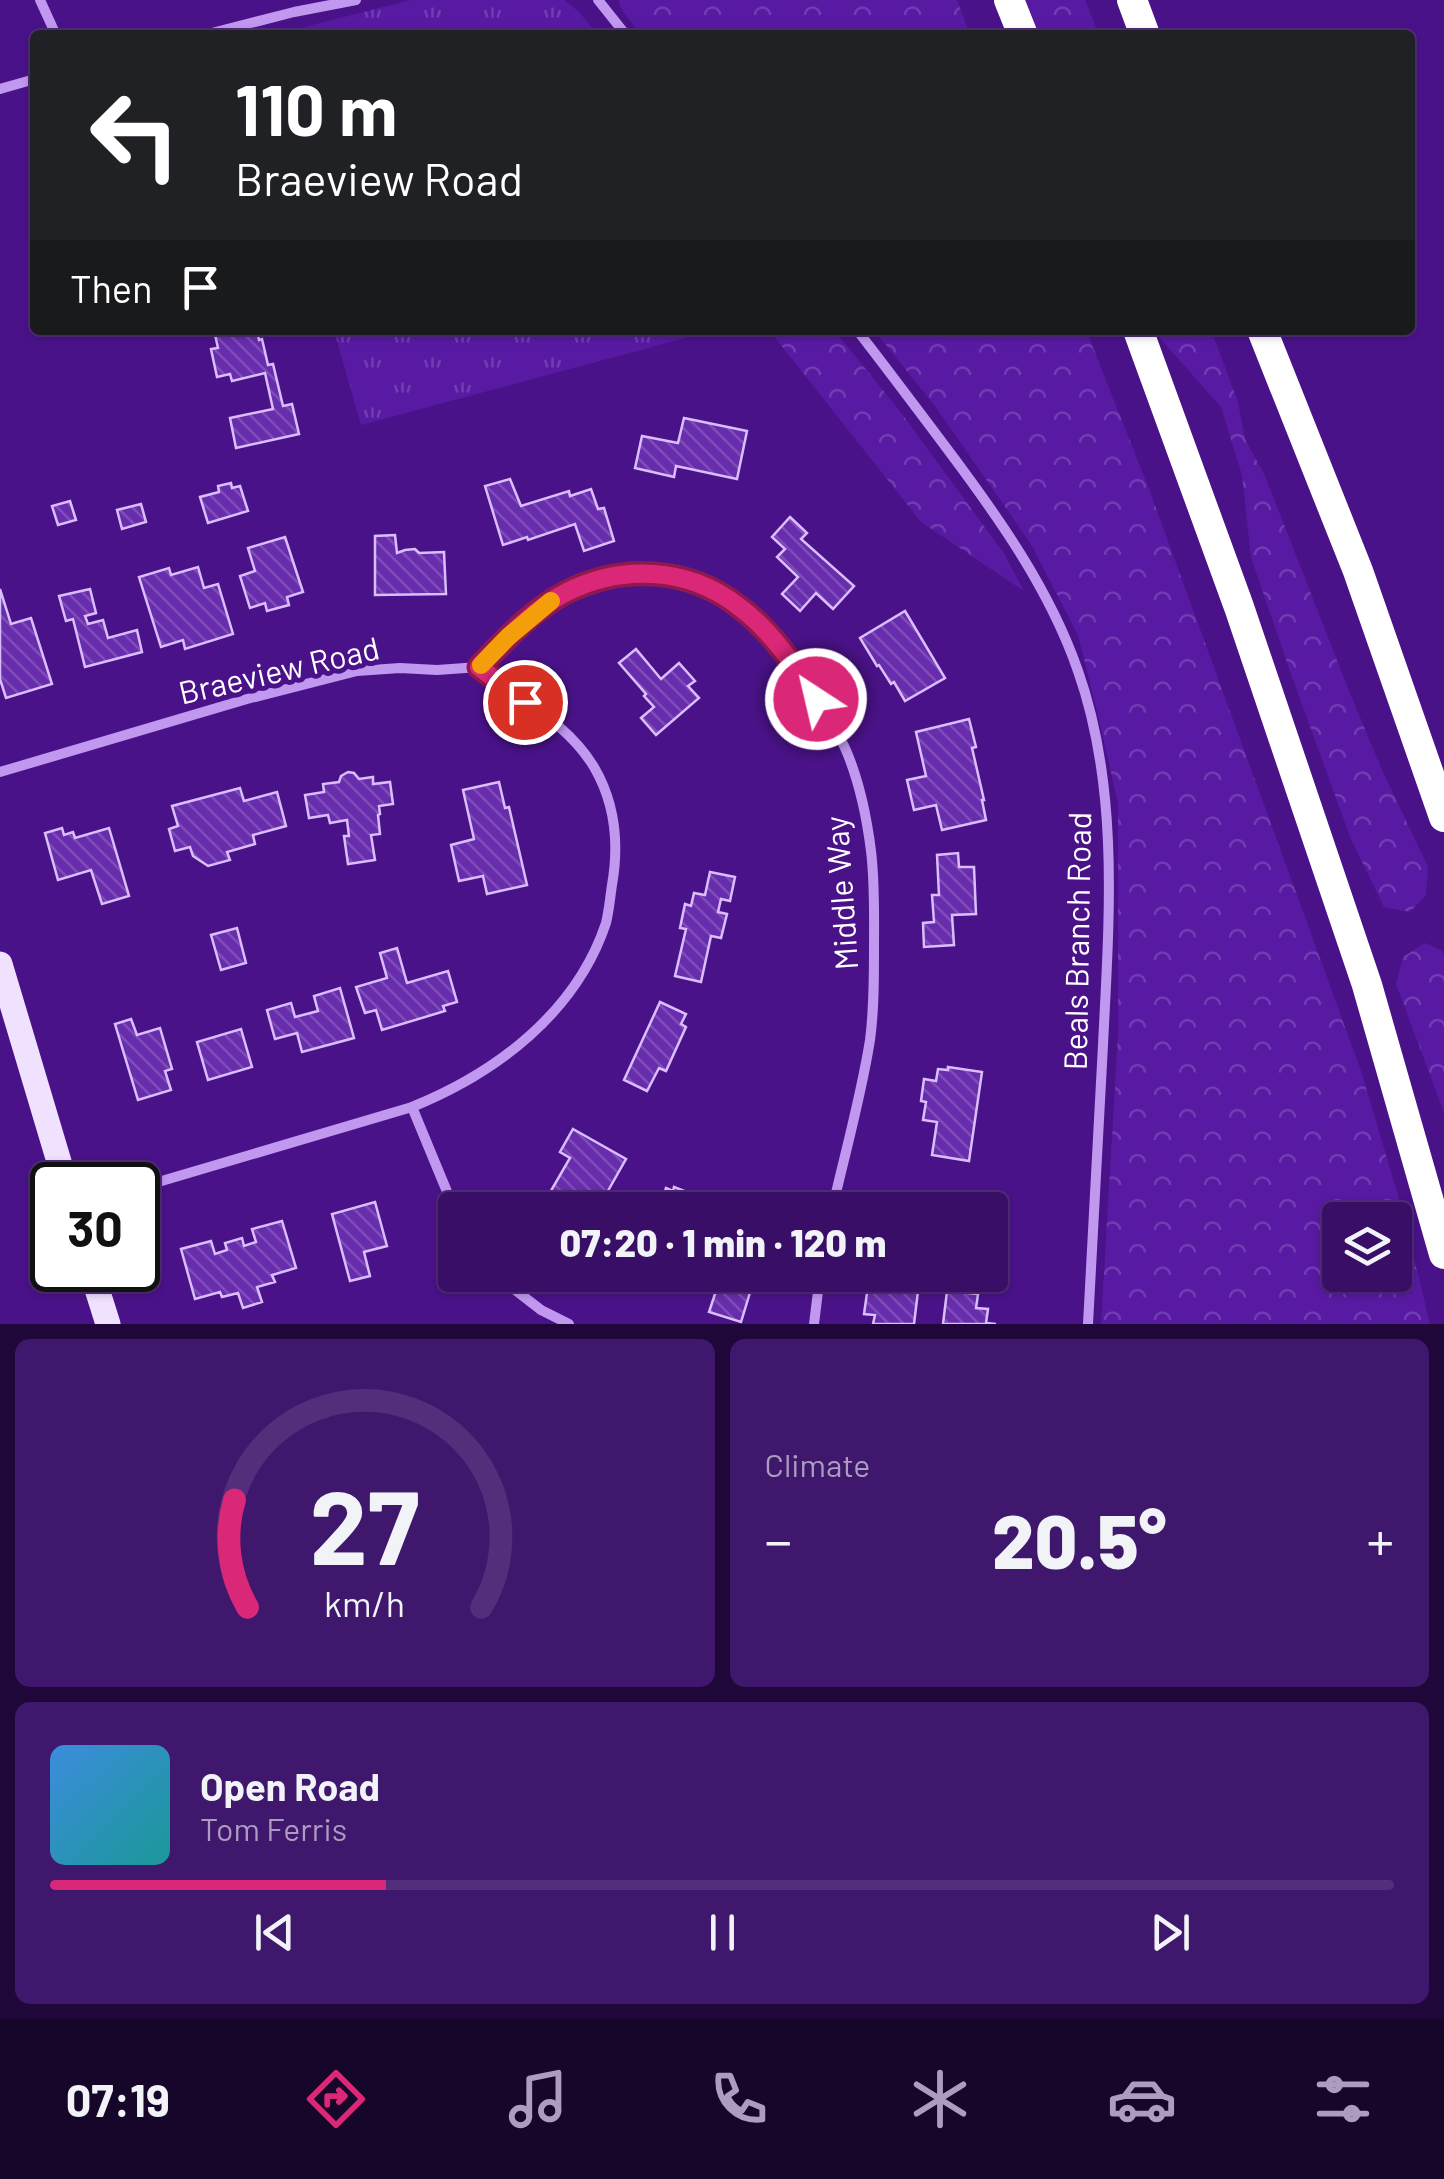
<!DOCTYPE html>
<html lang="en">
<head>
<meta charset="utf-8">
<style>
  :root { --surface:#380e67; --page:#3f176d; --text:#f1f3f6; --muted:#ab9cc0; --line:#522e7b; --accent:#db2777 }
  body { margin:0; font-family:Barlow,sans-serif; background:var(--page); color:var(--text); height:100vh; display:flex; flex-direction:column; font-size:38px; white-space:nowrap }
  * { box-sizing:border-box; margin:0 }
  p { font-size:32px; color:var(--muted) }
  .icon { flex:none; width:55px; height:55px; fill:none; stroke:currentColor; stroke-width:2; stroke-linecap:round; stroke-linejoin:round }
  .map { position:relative; height:1324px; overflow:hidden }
  .side { display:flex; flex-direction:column; gap:15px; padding:15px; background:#1f0839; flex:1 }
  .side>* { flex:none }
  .hud { position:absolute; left:30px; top:30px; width:1385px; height:305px; border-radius:10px; box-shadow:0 2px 8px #0004,0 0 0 2px var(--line); background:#202124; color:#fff; overflow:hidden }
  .tools { position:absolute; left:1322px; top:1202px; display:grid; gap:20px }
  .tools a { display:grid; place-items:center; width:90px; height:90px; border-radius:10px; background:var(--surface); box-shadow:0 2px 8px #0004,0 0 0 2px var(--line); font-size:50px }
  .speed { position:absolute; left:30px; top:1162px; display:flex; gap:20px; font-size:50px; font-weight:700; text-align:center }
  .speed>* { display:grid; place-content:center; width:130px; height:130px; border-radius:50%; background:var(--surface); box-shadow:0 2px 8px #0004,0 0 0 2px var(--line); line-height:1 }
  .speed .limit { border:5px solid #111; border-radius:15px; background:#fff; color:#111 }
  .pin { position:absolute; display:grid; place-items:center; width:85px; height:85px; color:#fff; margin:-42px; border:5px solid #fff; border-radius:50%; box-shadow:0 2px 10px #0007 }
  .me { position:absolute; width:110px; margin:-55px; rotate:325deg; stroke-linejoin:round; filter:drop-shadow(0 0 8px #0008) }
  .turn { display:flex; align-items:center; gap:35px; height:210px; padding:0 40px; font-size:45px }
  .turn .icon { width:130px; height:130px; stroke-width:2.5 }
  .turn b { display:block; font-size:70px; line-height:85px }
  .then { display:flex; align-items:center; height:95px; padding:0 40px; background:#0003; gap:20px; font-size:38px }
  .big { font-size:75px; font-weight:800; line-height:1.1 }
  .side .widget { flex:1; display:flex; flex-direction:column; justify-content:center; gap:15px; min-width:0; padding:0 35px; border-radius:15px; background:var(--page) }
  .side .dial { align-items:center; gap:0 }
  .dial svg { height:260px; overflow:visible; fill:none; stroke:var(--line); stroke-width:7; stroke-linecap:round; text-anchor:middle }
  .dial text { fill:var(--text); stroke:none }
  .song { display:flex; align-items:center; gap:30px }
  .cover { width:120px; height:120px; border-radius:15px; background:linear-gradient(135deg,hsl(210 70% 55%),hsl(180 70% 35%)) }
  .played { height:10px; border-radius:5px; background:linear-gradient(90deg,var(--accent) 25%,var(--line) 25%) }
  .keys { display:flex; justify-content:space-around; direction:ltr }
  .heat { display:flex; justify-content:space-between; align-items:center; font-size:55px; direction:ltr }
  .side .tiles { flex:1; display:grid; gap:15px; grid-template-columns:1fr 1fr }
  .widget:last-child { grid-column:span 2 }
  .trip { position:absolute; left:438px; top:1192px; width:570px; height:100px; border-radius:10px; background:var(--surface); box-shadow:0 2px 8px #0004,0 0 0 2px var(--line); font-weight:800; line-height:100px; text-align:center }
  .dock { display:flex; height:160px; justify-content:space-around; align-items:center; background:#160629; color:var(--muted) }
  .dock .icon { width:70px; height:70px }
  .dock .active { color:var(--accent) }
  .dock b { font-size:45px; color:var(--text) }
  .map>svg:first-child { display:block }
  .grass { fill:url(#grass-tufts) }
  .forest { fill:url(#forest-crowns); fill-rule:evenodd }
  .building { fill:url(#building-back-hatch); stroke:#dabefc; stroke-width:2.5 }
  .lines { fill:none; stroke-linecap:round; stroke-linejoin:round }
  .minor { stroke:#c098f0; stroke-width:10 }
  .primary { stroke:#f0e1ff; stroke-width:25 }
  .motorway { stroke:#fff; stroke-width:30 }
  .route-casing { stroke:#8e194d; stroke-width:25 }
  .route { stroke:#db2777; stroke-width:18 }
  .slow { stroke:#f59e0b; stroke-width:18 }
  .labels { text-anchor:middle; stroke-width:10; stroke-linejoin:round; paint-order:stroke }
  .street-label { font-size:32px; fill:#fff; stroke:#4a1289 }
</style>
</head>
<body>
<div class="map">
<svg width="1444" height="1324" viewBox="0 0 1444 1324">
  <defs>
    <pattern id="grass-tufts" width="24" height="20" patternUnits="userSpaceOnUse" patternTransform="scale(2.5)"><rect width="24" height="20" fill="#581aa3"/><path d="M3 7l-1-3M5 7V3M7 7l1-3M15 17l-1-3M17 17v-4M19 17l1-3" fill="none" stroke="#713cb1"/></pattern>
    <pattern id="forest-crowns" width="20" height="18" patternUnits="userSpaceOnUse" patternTransform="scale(2.5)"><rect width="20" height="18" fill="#581aa3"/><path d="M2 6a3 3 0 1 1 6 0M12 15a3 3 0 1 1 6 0" fill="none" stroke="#713cb1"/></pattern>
    <pattern id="building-back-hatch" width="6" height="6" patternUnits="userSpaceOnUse" patternTransform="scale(2.5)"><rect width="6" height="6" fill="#682dad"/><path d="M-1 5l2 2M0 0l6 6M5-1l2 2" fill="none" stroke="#7f4cb9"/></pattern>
  </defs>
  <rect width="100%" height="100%" fill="#4a1289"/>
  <!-- grass -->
  <g class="grass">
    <path d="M411,0H564L579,12L598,35H273Z"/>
    <path d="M334,330H715L361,425Z"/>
  </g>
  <!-- forest -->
  <g class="forest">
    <path d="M618,0H957L970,35H641L622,10Z"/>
    <path d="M1026,0H1085L1099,35H1040Z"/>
    <path d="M769,330H834L899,410L1003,552L1024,591L921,522Z"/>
    <path d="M874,330H1086L1149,489L1361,1071L1402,1209L1430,1324H1101L1118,1035V803L1097,711L1078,635L1031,544L935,406ZM1395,1220V1275H1340V1220Z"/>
    <path d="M1157,330H1211L1238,402L1245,439L1265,476L1349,691L1382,770L1428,867L1426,895L1410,912L1384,907L1351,839L1291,674L1251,557L1242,475L1221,407L1159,337Z"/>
    <path d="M1425,943L1442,951L1444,955V1112L1396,984L1403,957Z"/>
  </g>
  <!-- building -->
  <g class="building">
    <path d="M214,330H257L259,340L262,339L268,365L273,364L283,406L292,404L299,434L236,448L230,418L273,409L265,373L232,381L230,374L217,377L211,349L218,348Z"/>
    <path d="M684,418L747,431L737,479L676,466L674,477L635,468L642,436L678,443Z"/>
    <path d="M510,479L521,506L569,491L570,496L591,489L598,509L604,508L614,541L584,551L575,524L528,540L527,537L503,545L485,486Z"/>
    <path d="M231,483L232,488L240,486L248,511L208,523L200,497L219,492L218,486Z"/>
    <path d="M70,501L76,520L58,525L52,506Z"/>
    <path d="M141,504L146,522L122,529L117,510Z"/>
    <path d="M790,517L807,533L801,539L854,586L833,609L816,593L800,611L782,594L798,577L777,557L785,549L772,537Z"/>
    <path d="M395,535L397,553L405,550L415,549L419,553L444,552L446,594L375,595V536Z"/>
    <path d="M285,537L303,592L287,597L289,605L267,611L265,603L250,608L240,576L255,571L248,548Z"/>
    <path d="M198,567L204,588L218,584L233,634L185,649L183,640L161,647L139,577L169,568L171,575Z"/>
    <path d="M0,589L11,624L31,618L52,684L6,698L0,679Z"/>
    <path d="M90,589L96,613L85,616L88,624L103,620L108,638L137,630L142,652L85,667L73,619L66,621L59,596Z"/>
    <path d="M905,611L945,678L905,701L894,682L891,684L879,665L877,666L860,638Z"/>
    <path d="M636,649L661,679L679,663L695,681L688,686L699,698L656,735L641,718L654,707L644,696L646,694L619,663Z"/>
    <path d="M969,719L976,747L972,748L984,800H982L986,820L942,830L936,805L914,810L907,780L926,776L916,732Z"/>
    <path d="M348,772L354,773L359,779L373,777V784L390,782L393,804L379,806L380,814L378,815L380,834L371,835L375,860L348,864L344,836H349L347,820L330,823L328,815L309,818L305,795L324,792L323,784L339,782L341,776Z"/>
    <path d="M499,782L505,808L509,807L527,885L487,894L483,876L459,881L451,845L474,839L463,790Z"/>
    <path d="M240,788L244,801L277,792L286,826L253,835L255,844L227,852L230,860L208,866L193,856L190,847L175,851L169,829L178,826L172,806Z"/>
    <path d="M62,828L64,835L73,832L75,838L109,828L129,896L102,904L91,870L58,880L45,833Z"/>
    <path d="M958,853L959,867H974L976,914L952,915L954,945L924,947L923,923L934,922L932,895H939L937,855Z"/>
    <path d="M710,872L735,877L730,901L721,899L718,912L727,914L721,938L711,936L701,982L675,976L686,929L680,928L685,904L691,906L694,893L705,895Z"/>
    <path d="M237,928L246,963L221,970L211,935Z"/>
    <path d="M397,948L407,983L448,971L457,1002L443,1006L445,1011L382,1030L376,1010L365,1013L356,987L387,978L380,953Z"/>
    <path d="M340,988L354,1038L302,1052L297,1033L275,1039L267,1010L291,1003L295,1017L318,1011L314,996Z"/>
    <path d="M660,1002L686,1014L681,1024L686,1027L666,1071L659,1068L647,1091L624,1080Z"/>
    <path d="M131,1019L137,1035L160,1028L172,1069L165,1071L171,1090L138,1100L115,1024Z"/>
    <path d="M241,1029L252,1067L208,1080L197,1042Z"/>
    <path d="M948,1067L982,1072L969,1161L932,1155L937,1122L923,1120L926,1102L921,1101L924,1079L936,1081L938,1069L948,1070Z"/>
    <path d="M573,1129L626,1159L600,1205L605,1208L603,1210H546L553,1198L548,1196L570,1158L560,1152Z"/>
    <path d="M674,1187L697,1196L695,1200L733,1210H659L666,1188L673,1191Z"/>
    <path d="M375,1202L387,1246L364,1252L370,1276L350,1281L332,1214Z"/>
    <path d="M282,1221L296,1268L272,1275L275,1282L257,1287L262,1302L243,1308L238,1293L222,1297L220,1292L195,1299L181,1249L211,1241L215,1254L227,1250L225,1243L242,1238L244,1246L256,1242L252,1229Z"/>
    <path d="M707,1275H750L747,1284L752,1286L741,1322L709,1312L720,1279Z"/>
    <path d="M893,1275H920L914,1324H873L875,1315L864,1314L868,1286L891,1289Z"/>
    <path d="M947,1291L978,1294L976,1308L988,1309L986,1323L996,1324H943Z"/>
  </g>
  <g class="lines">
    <!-- minor -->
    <g class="minor">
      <path d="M40,0L56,35"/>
      <path d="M598,0L626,35"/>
      <path d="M204,35L294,12L356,0"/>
      <path d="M0,89L35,79"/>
      <path d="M857,330C888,370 918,410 948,450C999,518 1050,590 1078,671C1120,790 1109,921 1103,1045C1098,1138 1093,1231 1088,1324"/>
      <path d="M479,667C514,631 550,594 599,579C645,565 706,577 742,609C769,632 792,661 811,690C824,711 839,732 848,755C860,785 867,819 871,851C875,883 874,917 874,949C874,980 874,1010 870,1040C861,1097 845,1153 832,1210"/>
      <path d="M0,772L247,699L357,671L400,668L437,670L479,667C518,699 567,722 594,767C615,803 619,845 612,885C610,898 609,911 606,923C576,1013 496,1073 412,1107L138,1188"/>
      <path d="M412,1107L455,1211"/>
      <path d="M496,1275L541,1310L569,1324"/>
      <path d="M814,1324L820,1275"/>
    </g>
    <!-- primary -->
    <g class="primary">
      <path d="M0,964L66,1185"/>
      <path d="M91,1270L108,1324"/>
    </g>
    <!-- motorway -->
    <g class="motorway">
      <path d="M1009,0L1023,35"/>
      <path d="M1132,0L1145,35"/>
      <path d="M1138,330L1239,607L1367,985L1444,1254"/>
      <path d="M1262,330L1358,571L1444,817"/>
    </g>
  </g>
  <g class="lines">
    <defs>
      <path id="route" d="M525,702L479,667C505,640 532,610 565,593C621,564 688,567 738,606C770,629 795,666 816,699"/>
    </defs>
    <!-- route casing -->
    <use href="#route" class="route-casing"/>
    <!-- route -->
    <use href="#route" class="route"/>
    <!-- slow -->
    <path class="slow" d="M481,665L508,637L551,601"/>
  </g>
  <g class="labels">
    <!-- street labels -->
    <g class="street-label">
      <text transform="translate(279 671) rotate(-13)" y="11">Braeview Road</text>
      <text transform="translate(842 893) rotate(-94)" y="11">Middle Way</text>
      <text transform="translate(1078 941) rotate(-89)" y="11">Beals Branch Road</text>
    </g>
  </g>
</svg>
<div class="tools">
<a><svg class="icon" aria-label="layers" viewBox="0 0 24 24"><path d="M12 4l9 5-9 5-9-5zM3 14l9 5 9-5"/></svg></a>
</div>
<div class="speed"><div class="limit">30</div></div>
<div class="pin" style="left:525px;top:702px;background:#d93025"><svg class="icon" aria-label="arrive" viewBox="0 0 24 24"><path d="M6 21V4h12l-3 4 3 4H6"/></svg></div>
<svg class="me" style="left:816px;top:699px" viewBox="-20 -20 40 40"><circle r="17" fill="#db2777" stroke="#fff" stroke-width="3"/><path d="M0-11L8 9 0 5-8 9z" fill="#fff"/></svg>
<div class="trip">07:20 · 1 min · 120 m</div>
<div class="hud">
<div class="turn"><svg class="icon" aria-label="left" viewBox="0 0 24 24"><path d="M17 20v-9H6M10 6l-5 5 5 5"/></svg><div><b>110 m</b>Braeview Road</div></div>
<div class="then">Then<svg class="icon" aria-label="arrive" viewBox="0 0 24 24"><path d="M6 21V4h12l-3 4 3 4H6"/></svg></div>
</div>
</div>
<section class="side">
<div class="tiles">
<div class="widget dial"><svg viewBox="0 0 100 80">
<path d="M14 69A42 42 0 1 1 86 69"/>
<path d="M14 69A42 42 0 0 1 10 36" stroke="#db2777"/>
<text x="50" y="56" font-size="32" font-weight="700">27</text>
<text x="50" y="72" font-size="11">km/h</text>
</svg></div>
<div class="widget"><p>Climate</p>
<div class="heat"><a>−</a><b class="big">20.5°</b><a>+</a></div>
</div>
<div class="widget">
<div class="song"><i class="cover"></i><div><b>Open Road</b><p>Tom Ferris</p></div></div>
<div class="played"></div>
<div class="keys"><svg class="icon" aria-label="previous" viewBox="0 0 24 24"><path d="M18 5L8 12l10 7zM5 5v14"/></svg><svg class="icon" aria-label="pause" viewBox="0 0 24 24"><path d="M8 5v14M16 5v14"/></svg><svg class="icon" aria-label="next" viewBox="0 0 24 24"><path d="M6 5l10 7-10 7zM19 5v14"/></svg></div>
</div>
</div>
</section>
<nav class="dock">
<b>07:19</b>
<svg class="icon active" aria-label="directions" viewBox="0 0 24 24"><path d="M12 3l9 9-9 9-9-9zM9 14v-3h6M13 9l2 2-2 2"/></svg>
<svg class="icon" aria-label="music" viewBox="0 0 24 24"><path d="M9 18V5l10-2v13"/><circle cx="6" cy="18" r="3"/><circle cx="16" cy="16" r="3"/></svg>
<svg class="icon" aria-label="phone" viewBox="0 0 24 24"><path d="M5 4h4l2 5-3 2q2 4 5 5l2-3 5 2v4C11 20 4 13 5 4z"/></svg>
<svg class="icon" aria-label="climate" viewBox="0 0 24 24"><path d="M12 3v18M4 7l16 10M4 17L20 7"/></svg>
<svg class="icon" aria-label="car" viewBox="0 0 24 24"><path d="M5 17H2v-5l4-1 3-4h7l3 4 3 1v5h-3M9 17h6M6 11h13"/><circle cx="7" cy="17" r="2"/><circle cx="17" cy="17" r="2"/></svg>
<svg class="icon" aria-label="filters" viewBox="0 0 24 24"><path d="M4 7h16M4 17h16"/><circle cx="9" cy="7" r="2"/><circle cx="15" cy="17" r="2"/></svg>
</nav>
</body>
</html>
